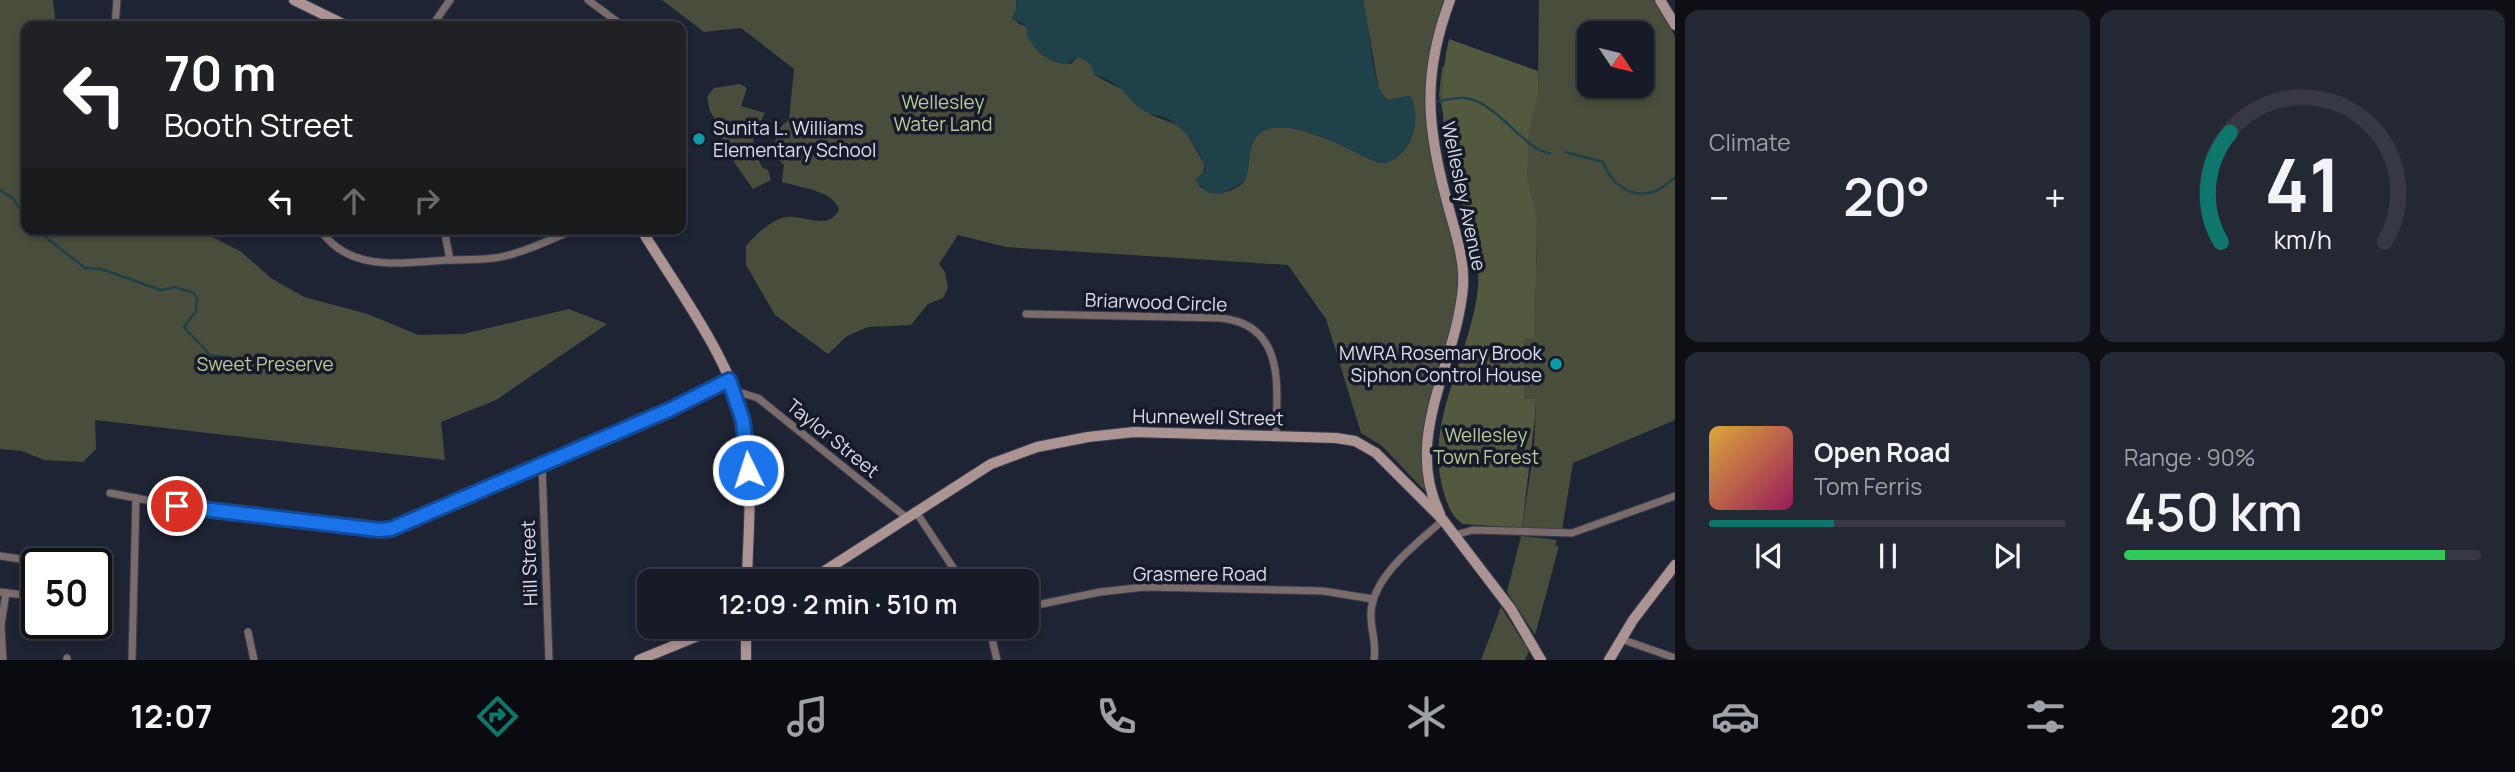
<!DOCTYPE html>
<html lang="en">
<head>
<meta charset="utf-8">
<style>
  :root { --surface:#171b27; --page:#242833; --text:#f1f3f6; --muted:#9ea1a7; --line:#363944; --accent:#0f766e }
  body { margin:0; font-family:Manrope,sans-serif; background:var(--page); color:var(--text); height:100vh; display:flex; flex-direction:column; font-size:26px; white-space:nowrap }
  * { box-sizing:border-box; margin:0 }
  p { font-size:23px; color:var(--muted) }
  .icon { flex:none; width:38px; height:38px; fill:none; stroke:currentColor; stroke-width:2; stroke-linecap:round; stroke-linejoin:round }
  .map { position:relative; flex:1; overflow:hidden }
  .details { display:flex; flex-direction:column; gap:10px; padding:10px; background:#0d0f15; width:840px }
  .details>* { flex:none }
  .guide { position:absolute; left:21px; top:21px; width:665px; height:214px; border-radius:14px; box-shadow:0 4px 10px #0003,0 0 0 2px var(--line); background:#202124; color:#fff; overflow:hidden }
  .needle { width:46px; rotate:125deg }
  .tools { position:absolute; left:1577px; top:21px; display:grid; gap:14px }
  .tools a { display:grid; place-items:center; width:77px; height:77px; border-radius:14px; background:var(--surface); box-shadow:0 4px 10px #0003,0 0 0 2px var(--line); font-size:35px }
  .speed { position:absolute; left:21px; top:548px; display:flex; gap:14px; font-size:35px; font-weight:700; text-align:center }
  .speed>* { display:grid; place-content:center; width:91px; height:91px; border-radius:50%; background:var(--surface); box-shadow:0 4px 10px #0003,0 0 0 2px var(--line); line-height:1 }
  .speed .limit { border:4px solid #111; border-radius:10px; background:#fff; color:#111 }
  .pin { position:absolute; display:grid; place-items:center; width:60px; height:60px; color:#fff; margin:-30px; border:4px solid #fff; border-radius:50%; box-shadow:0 2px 7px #0007 }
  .me { position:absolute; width:77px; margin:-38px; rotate:356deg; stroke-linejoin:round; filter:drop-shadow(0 0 5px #0008) }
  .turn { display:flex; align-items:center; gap:24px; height:147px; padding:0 28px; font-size:32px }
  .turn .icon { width:91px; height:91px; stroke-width:2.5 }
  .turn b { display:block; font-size:49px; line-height:60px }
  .lanes { display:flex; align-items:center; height:66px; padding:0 28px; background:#0003; justify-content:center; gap:35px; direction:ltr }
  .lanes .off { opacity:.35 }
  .big { font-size:52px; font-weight:600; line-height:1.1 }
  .details .tile { flex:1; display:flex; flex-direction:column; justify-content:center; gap:10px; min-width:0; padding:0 24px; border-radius:14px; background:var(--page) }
  .details .dial { align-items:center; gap:0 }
  .dial svg { height:182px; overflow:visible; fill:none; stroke:var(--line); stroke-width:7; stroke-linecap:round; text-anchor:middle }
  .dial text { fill:var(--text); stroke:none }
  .song { display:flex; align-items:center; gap:21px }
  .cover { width:84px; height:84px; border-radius:10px; background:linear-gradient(135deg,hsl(40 70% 55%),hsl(330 70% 35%)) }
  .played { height:7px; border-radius:4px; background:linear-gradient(90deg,var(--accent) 35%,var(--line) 35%) }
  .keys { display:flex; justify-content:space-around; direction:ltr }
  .heat { display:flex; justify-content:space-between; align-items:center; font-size:38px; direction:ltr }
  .charge { height:10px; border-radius:5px; background:linear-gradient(90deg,#34c759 90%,var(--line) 0) }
  .details .tiles { flex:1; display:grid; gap:10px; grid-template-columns:repeat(2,1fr) }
  .trip { position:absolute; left:637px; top:569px; width:402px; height:70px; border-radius:14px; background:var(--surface); box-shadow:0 4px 10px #0003,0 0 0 2px var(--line); font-weight:600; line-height:70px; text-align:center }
  .menu { display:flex; height:112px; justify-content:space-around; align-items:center; background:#090b10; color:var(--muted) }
  .menu .icon { width:49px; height:49px }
  .menu .current { color:var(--accent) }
  .menu b { font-size:32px; color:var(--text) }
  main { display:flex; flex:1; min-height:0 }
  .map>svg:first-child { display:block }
  .green { fill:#494e3c; fill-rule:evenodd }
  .forest { fill:#52593f }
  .water { fill:#1f4149 }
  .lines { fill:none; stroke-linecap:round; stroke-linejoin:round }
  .stream { stroke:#1f4149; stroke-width:2.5 }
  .street-casing { stroke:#393e4d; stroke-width:9 }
  .secondary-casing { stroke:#393e4d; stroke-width:12 }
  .street { stroke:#7a6c6b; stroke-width:7 }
  .secondary { stroke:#ac9493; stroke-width:10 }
  .route-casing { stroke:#114b97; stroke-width:18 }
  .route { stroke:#1a73e8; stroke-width:12 }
  .culture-dot { fill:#0f9aa8; stroke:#161a29; stroke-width:2.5 }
  .labels { text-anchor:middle; stroke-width:7; stroke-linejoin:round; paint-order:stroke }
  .park-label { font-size:19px; fill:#bbc996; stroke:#161a29 }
  .poi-label { font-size:19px; fill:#dbdfea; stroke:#161a29; text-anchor:start }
  .street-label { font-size:19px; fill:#dbdfea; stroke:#161a29 }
</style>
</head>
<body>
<main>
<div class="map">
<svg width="1675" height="660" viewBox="0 0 1675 660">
  <rect width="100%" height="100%" fill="#1f2434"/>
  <!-- green -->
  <g class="green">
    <path d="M0,0H53L56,26H26V229H196L240,251L271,278L304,297L368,314L418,335L463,334L569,309L607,324L496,400L441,422L445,460L95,420L96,449L83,462L44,460L22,451L0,449Z"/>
    <path d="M662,0H1016L1017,23L1028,27C1026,48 1051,65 1071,64L1077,57L1089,61L1096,76L1127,92L1151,115L1177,125L1187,134L1205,165L1199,186C1213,197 1231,194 1244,182C1251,168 1247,152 1254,140C1274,105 1352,152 1379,163C1409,163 1424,120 1410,96L1387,100L1379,90L1363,0H1446L1428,113L1464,271L1423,469L1426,492L1382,446L1361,433L1326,319L1288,265L1006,247L958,235L939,264L945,272L948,288L943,298L928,304L911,325L868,327L847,336L828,354L775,315L746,265V246C755,235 772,219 787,217C804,215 828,231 839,210C835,191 798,187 782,182L784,165C770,153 773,129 789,120L794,69L741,28L704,32Z"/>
    <path d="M1539,0H1654L1675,36V420L1573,463L1562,530L1522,528L1534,449L1536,400L1524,399V338H1535L1537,216L1527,176V160L1444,119L1439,95L1442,67L1447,65L1538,93ZM1589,33H1642V86H1589Z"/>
    <path d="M740,84L747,88L741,106L765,113L753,136L755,153L762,167L768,170L771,180L753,189L729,155L720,135L723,133L710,111L707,97L714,88Z"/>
    <path d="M1521,536L1557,540L1555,546H1559L1535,635L1507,592Z"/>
    <path d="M1501,607L1529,651L1525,660H1481Z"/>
  </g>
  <!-- forest -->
  <path class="forest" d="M1449,39L1538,71V93L1528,135L1527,176L1537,216L1535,338H1524V399H1536L1535,417L1522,528L1463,524C1452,517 1448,506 1444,493C1423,426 1467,362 1477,296C1484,255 1463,211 1452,171C1441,127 1439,83 1449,39Z"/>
  <!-- water -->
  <path class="water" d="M1016,0H1363C1370,24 1371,87 1387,100L1410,96C1423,120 1410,163 1379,163C1352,152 1274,105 1254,140C1247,152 1251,168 1244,182L1221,194L1208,193L1195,180L1206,169C1199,150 1186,127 1166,118C1160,115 1152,116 1146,112C1126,100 1123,82 1094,75C1091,64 1090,61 1077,57L1067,65L1048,58L1034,47L1027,36L1026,25L1011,19L1017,8Z"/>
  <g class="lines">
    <!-- stream -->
    <g class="stream">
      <path d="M1437,101C1448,100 1460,96 1470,99C1498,105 1527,152 1550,153"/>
      <path d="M1565,152L1603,162C1611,184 1631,200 1656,191C1663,188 1668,182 1675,178"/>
      <path d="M0,190L13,198L26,219"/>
      <path d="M35,229L85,268L101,269L161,290L175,287L194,293L197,299L196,311L184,327L210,355L254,362L280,374"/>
    </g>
    <defs>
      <g id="street">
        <path d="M588,0L623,26"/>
        <path d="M115,26L117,0"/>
        <path d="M432,26L450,0"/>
        <path d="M320,229C348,273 404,263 447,260C471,259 493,261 516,253C536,247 556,237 576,229"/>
        <path d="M444,229L450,260"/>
        <path d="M1026,314L1221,318C1286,325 1277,387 1276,435"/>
        <path d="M735,391L758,398L907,518"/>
        <path d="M542,464L549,660"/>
        <path d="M110,493L177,506L379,530L391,529L669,409L729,380"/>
        <path d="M916,512L962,581"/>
        <path d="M1455,535L1473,530L1572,533L1675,496"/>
        <path d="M0,556L27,560L37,566"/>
        <path d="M0,592L23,595L37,587"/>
        <path d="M1027,607L1100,592L1145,587L1323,591L1373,599"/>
        <path d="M989,626L997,660"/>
        <path d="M248,632L254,660"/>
        <path d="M1621,639L1675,658"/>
        <path d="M3,660L1,625L6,593"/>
        <path d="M67,660V658"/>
        <path d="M132,660L136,498"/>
        <path d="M1374,660C1377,643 1370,628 1371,612C1374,574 1418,543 1443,520"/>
      </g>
      <g id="secondary">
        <path d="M294,0L347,26"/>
        <path d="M1660,0L1675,25"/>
        <path d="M641,229C674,284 728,355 742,416C755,468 748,528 747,581"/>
        <path d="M1440,514C1402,437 1457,364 1463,286C1465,257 1453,226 1446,198C1426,124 1423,72 1450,0"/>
        <path d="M809,581L991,464L1037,447L1088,437L1134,432L1336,438L1355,441L1376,453L1443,520L1511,609L1541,660"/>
        <path d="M639,660L722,626"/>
        <path d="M746,660V626"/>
        <path d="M1609,660L1633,620L1675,565"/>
      </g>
    </defs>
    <!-- street casing -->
    <use href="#street" class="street-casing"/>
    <!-- secondary casing -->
    <use href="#secondary" class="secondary-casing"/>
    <!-- street -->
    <use href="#street" class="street"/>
    <!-- secondary -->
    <use href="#secondary" class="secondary"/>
  </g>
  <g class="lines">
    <defs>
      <path id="route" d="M177,506L379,530L391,529L669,410L729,380L743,421L748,470"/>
    </defs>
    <!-- route casing -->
    <use href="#route" class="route-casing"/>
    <!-- route -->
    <use href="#route" class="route"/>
  </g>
  <!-- markers -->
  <g class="culture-dot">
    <circle cx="699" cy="139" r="7"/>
    <circle cx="1556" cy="364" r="7"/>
  </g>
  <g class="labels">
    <!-- park labels -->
    <g class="park-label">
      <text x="943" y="109">Wellesley<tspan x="943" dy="22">Water Land</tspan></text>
      <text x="265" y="371">Sweet Preserve</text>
      <text x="1486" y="442">Wellesley<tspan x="1486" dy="22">Town Forest</tspan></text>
    </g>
    <!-- poi labels -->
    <g class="poi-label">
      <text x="713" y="135">Sunita L. Williams<tspan x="713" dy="22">Elementary School</tspan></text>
      <text x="1542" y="360" text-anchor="end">MWRA Rosemary Brook<tspan x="1542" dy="22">Siphon Control House</tspan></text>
    </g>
    <!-- street labels -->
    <g class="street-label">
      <text transform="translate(1464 196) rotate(78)" y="7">Wellesley Avenue</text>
      <text transform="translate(1156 302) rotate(2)" y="7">Briarwood Circle</text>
      <text transform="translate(1208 417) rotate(1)" y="7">Hunnewell Street</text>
      <text transform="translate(833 438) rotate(39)" y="7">Taylor Street</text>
      <text transform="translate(529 563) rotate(-92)" y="7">Hill Street</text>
      <text x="1200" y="581">Grasmere Road</text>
    </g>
  </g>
</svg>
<div class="tools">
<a><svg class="needle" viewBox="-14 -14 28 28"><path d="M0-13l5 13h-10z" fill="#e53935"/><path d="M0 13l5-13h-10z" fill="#9ea1a7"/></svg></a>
</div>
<div class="speed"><div class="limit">50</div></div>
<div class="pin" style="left:177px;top:506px;background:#d93025"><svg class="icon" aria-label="arrive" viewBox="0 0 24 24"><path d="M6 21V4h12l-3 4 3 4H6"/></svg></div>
<svg class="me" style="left:748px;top:470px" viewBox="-20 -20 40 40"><circle r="17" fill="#1a73e8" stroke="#fff" stroke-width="3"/><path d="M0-11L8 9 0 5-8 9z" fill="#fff"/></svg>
<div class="trip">12:09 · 2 min · 510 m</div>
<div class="guide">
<div class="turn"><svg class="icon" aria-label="left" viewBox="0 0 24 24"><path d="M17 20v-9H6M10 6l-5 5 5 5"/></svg><div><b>70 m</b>Booth Street</div></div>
<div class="lanes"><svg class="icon" aria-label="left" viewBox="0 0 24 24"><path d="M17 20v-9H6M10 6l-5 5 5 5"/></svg><svg class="icon off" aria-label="ahead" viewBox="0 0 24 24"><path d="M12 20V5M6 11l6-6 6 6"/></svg><svg class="icon off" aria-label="right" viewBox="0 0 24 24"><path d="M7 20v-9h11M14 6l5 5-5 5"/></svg></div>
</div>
</div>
<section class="details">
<div class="tiles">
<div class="tile"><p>Climate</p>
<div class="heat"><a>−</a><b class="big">20°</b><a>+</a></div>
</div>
<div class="tile dial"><svg viewBox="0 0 100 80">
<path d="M14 69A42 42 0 1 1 86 69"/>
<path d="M14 69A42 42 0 0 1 18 21" stroke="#0f766e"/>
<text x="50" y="56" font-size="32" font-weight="700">41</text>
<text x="50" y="72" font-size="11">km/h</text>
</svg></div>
<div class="tile">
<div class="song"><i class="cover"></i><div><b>Open Road</b><p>Tom Ferris</p></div></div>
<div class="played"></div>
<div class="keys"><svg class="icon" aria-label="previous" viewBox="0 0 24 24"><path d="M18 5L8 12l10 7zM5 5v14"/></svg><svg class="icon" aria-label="pause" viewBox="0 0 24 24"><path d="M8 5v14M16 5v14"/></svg><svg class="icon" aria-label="next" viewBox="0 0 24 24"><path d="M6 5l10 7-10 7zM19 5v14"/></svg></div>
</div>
<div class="tile"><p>Range · 90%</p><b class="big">450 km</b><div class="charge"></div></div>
</div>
</section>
</main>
<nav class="menu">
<b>12:07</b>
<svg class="icon current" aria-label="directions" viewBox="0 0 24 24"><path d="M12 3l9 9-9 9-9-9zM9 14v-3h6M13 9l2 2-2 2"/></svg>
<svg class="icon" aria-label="music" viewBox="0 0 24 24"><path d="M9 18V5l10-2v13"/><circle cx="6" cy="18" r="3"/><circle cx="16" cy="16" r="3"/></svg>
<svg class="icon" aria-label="phone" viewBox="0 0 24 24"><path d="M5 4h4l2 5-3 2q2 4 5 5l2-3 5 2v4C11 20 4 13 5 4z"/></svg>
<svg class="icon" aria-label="climate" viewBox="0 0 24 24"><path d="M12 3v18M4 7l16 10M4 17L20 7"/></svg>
<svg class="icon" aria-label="car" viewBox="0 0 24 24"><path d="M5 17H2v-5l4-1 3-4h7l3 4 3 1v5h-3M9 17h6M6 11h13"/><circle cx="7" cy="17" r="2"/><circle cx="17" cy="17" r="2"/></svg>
<svg class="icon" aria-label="filters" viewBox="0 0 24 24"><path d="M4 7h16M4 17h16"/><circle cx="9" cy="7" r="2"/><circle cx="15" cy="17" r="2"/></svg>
<b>20°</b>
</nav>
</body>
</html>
